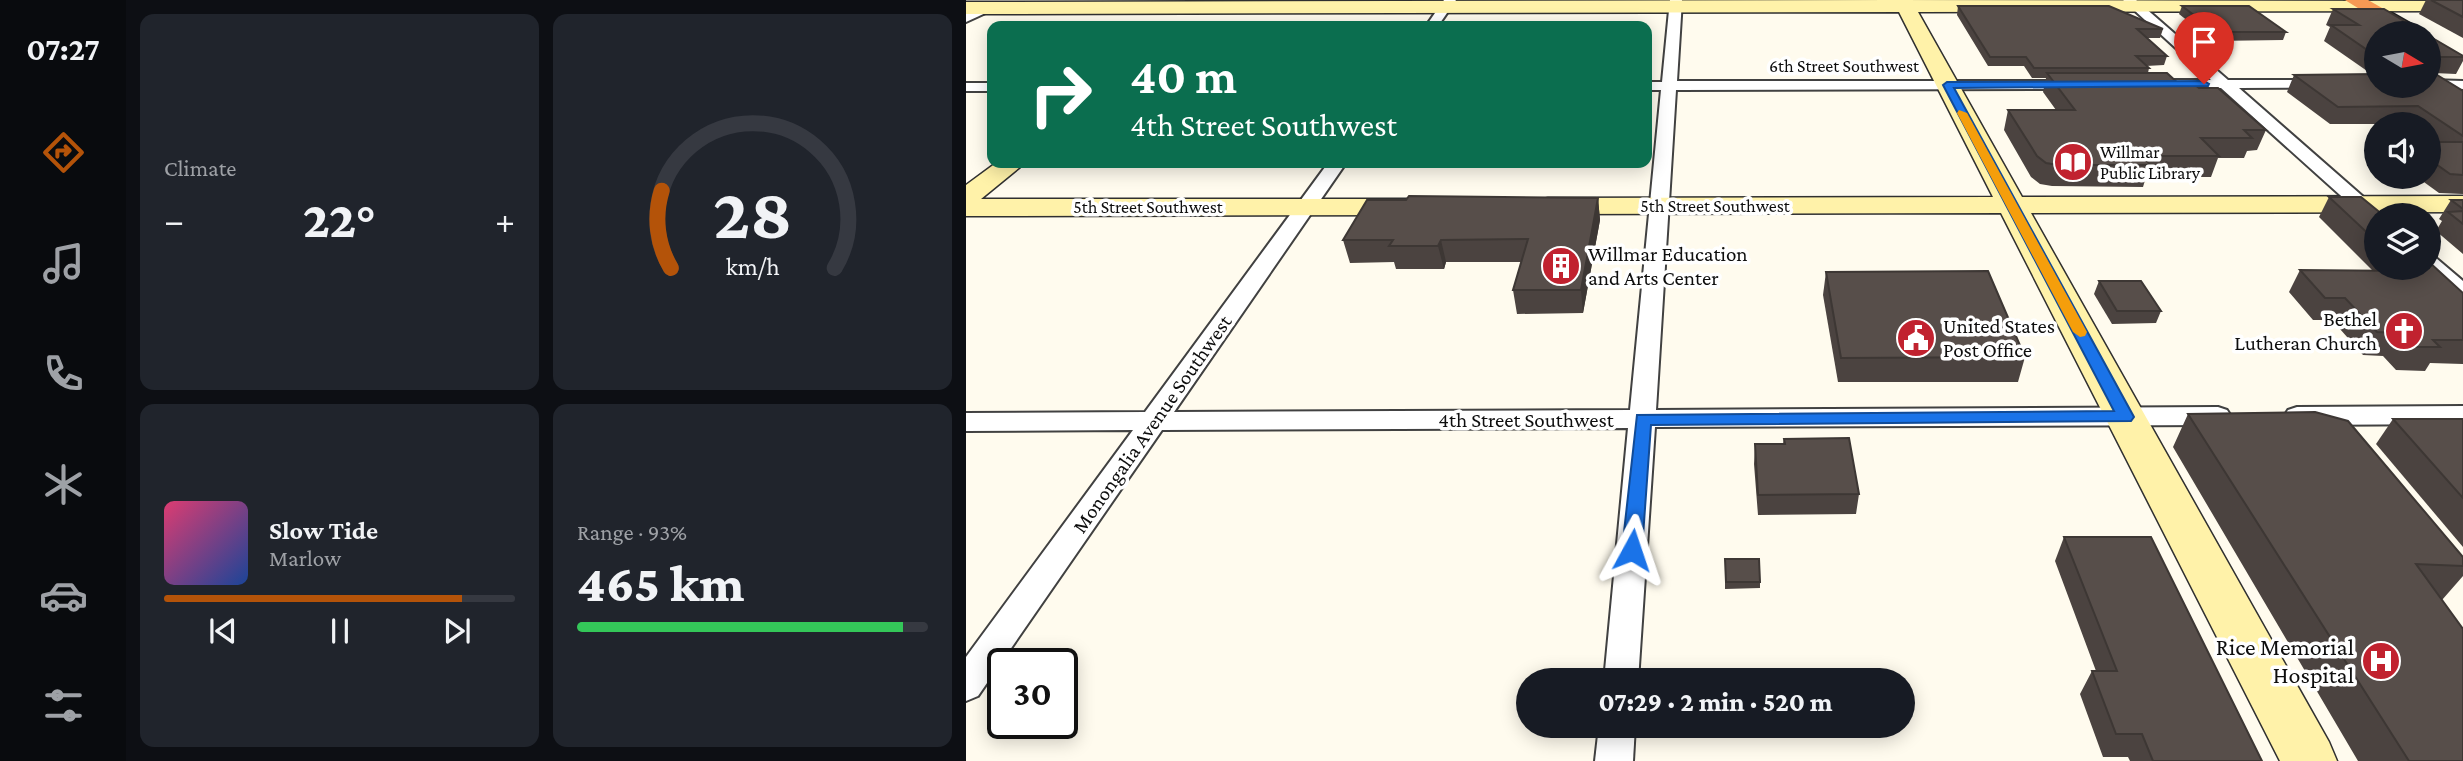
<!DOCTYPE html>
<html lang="en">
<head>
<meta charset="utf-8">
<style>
  :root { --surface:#171b24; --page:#20242c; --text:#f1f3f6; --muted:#9ea1a6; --line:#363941; --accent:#b45309 }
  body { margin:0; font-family:"Crimson Pro",serif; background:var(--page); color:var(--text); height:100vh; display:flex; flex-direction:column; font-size:26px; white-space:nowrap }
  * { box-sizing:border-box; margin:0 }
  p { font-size:23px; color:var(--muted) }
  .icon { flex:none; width:38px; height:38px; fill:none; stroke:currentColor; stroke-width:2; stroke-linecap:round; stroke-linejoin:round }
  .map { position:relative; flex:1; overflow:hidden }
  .sheet { display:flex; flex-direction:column; gap:14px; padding:14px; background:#0d0f14; width:840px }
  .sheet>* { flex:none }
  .guide { position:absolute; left:21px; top:21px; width:665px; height:147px; border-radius:14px; box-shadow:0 4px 18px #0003; background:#0b6e4f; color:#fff; overflow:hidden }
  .needle { width:46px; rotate:100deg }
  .tools { position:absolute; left:1398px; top:21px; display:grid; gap:14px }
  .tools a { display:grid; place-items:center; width:77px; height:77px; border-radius:50%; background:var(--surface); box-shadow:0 4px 18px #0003; font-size:35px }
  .speed { position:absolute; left:21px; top:648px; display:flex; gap:14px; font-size:35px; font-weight:700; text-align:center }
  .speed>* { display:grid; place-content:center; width:91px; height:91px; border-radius:50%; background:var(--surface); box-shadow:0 4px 18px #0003; line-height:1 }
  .speed .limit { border:4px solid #111; border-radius:10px; background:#fff; color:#111 }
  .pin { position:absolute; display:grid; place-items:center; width:60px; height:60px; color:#fff; margin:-72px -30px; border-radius:50% 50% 50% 0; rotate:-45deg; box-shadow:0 0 7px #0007 }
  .pin .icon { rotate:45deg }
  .me { position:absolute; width:77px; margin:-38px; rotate:5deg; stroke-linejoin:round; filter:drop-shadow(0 0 5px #0008) }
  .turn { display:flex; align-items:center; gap:24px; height:147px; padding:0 28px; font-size:32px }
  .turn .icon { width:91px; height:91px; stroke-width:2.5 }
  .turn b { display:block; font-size:49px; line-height:60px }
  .big { font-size:52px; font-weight:800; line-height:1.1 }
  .sheet .tile { flex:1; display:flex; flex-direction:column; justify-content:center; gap:10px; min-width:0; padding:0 24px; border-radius:14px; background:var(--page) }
  .sheet .dial { align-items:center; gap:0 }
  .dial svg { height:182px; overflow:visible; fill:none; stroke:var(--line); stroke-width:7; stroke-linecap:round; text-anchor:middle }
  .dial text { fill:var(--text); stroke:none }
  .song { display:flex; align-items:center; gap:21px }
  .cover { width:84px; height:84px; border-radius:10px; background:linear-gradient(135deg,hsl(340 70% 55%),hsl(220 70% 35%)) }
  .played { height:7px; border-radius:4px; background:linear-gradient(90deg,var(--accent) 85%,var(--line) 85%) }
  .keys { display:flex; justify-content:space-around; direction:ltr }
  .heat { display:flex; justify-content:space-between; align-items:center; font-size:38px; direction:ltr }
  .charge { height:10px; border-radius:5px; background:linear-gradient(90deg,#34c759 93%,var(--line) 0) }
  .sheet .tiles { flex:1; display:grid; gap:14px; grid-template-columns:repeat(2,1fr) }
  .trip { position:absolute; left:550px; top:668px; width:399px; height:70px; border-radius:35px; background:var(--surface); box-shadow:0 4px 18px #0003; font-weight:800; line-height:70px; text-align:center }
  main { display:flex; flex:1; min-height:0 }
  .menu { display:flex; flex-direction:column; width:126px; justify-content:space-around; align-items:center; background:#090b0e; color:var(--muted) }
  .menu .icon { width:49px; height:49px }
  .menu .active { color:var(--accent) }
  .menu b { font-size:32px; color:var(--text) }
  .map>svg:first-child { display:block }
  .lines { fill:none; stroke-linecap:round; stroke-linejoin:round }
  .street-casing { stroke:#414141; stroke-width:4 }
  .secondary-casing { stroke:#303030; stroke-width:3 }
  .highway-casing { stroke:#1f1f1f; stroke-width:4 }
  .street { fill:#fff; fill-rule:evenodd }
  .secondary { fill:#fff2a9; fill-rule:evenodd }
  .highway { fill:#f79954; fill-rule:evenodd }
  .wall { fill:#4b4340 }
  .shaded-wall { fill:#3d3734 }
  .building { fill:#574e4a; stroke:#3d3734; stroke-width:2 }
  .route { fill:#1a73e8; stroke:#114b97; stroke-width:2 }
  .slow { fill:#f59e0b }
  .labels { text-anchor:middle; stroke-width:7; stroke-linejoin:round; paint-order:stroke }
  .far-street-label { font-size:18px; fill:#0e0e0e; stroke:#fff }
  .far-poi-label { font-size:18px; fill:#0e0e0e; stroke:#fff; text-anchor:start }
  .poi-label { font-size:21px; fill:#0e0e0e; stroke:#fff; text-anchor:start }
  .street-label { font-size:21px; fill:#0e0e0e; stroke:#fff }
  .near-poi-label { font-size:24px; fill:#0e0e0e; stroke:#fff; text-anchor:end }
</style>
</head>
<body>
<main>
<nav class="menu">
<b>07:27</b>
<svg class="icon active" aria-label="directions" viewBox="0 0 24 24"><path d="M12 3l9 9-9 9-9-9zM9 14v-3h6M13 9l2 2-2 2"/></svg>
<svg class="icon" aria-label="music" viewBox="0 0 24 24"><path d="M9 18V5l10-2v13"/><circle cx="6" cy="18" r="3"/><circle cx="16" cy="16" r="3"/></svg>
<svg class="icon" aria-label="phone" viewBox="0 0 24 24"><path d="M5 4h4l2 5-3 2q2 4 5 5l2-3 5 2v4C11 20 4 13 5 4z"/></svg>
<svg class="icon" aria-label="climate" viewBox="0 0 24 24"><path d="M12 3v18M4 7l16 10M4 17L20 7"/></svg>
<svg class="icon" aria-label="car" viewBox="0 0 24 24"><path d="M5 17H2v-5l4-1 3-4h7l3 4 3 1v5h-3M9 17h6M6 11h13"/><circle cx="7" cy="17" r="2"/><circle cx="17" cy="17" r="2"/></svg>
<svg class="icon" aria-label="filters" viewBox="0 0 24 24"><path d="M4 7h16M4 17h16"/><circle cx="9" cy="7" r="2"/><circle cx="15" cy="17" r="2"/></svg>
</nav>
<section class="sheet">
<div class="tiles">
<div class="tile"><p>Climate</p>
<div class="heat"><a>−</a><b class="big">22°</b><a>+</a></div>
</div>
<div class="tile dial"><svg viewBox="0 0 100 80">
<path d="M14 69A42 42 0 1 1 86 69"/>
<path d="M14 69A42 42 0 0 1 10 35" stroke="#b45309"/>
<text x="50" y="56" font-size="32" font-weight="700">28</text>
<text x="50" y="72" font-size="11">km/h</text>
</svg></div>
<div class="tile">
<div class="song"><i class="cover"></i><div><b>Slow Tide</b><p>Marlow</p></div></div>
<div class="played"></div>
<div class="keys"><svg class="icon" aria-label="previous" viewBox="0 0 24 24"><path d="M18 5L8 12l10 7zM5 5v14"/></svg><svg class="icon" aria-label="pause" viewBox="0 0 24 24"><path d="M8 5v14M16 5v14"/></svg><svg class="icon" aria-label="next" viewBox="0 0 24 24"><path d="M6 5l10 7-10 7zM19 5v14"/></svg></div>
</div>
<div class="tile"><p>Range · 93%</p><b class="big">465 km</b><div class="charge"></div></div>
</div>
</section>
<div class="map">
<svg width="1497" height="761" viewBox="0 0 1497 761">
  <rect width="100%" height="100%" fill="#fffbee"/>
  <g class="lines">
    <defs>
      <g id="street">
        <path d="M478,0H490L472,26H460Z"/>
        <path d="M704,0H716L711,81H1111L1118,85L1111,89L710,90L690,410L1252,407L1261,410L1265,416L1261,422L1252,425L689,427L672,681H638L662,428L196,430L12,696L0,701V657L167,430L0,431V413L179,412L362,163H380L208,412L664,410L695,90H681V82H696Z"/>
        <path d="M1157,0H1170L1262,80H1410V86L1415,87L1273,88L1418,215H1410V223L1403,221L1255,88L1191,87L1189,84L1196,80H1245Z"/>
        <path d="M20,4L24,5V11L0,22V13Z"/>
        <path d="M1463,80L1497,81V89L1458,87L1463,86Z"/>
        <rect x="0" y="83" width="26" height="8"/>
        <path d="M1463,256L1470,258L1497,281V298L1489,297L1457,268H1463Z"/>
        <path d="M1497,406V424L1331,425L1322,422L1318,416L1322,410L1331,407Z"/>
        <path d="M633,726H669L667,761H629Z"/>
      </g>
      <g id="secondary">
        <path d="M927,0L1497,1V11L952,12L1056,197L1497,196V212L1065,213L1363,742L1371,761H1314L1035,213L582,214L572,212L568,206L572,200L582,198L1027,197L933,12L0,14V2Z"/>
        <path d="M30,163H59L15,199H447L457,201L461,207L457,213L447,215L0,216V185Z"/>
      </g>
      <path id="highway" d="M1379,0H1402L1453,29L1456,33H1432Z"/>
    </defs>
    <!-- street casing -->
    <use href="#street" class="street-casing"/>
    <!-- secondary casing -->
    <use href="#secondary" class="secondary-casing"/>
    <!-- highway casing -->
    <use href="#highway" class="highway-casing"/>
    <!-- street -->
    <use href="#street" class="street"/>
    <!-- secondary -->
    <use href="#secondary" class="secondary"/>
    <!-- highway -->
    <use href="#highway" class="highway"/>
  </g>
  <!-- wall -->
  <g class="wall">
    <path d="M1460,0H1497V38L1453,14Z"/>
    <path d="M992,6L1197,29L1194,38H1181L1201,56L1198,65L1180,66L1183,68L1182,73L1213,84L1233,88L1300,130L1291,150L1281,151L1278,158H1252L1245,177H1180L1177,187L1086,186L1074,184L1065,177L1038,130L1042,110H1090L1077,92L1080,78H1066L1058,66H1022L991,15Z"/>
    <path d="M1216,6L1320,32L1317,40L1247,41L1213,14Z"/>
    <path d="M1367,9L1410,33V73H1404L1358,41L1364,27L1360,25Z"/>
    <path d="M1463,36L1497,56V61L1490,74L1468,73L1497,91V194L1473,193L1451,177H1463V142H1469L1463,138V124H1364L1321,92L1328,75L1463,86Z"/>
    <path d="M1363,197L1410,215V268H1463L1497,293V364L1464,363L1459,371L1430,370L1417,356L1397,355L1366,320H1347L1323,292L1334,270L1407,271L1353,217Z"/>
    <path d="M632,198L634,220L617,313L551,314L547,290L555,262H480L478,269H430L428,262L384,263L377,240Z"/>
    <path d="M1485,200H1497V254L1470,231L1476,221L1473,219Z"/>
    <path d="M860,272L1059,357L1052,382H872L857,295Z"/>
    <path d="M1133,281L1195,311L1190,323L1146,324L1128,294Z"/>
    <path d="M1222,414L1497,557V576L1476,600L1497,761H1392L1207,447Z"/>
    <path d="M1427,419H1497V547L1410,444Z"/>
    <path d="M818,439L893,494L890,514L792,515L788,464L789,444H817Z"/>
    <path d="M1098,537L1296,761H1164L1162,757H1137L1114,694L1126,671H1130L1089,561Z"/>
    <path d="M759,559L794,582V588L759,589Z"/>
  </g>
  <!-- shaded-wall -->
  <g class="shaded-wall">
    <path d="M632,198L634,220L617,313L615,290Z"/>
    <path d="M475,240L480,262L478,269L472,246Z"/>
  </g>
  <!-- building -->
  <g class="building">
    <path d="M1465,0H1497V17Z"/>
    <path d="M992,6H1143L1197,29H1171L1201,56H1170L1183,68H1068L1060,57H1024Z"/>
    <path d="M1216,6H1283L1320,32H1250Z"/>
    <path d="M1367,9H1418L1458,33H1410V56L1365,25H1393Z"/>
    <path d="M1463,36L1497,56V57H1463Z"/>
    <path d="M1463,70L1497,91V136L1452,106L1372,107L1328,75L1410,74V86H1463Z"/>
    <path d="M1081,73H1201L1213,84H1228L1233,88H1252L1300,130H1278L1286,138H1235L1253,156H1177L1184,165H1092L1080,163L1071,156L1042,110H1109Z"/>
    <path d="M1463,142H1497V175L1484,174L1463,159Z"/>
    <path d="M443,196L632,198L615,290H547L562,239L475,240L472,246H423L427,240H377L401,200H440Z"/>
    <path d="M1363,197H1395L1417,215H1410V241Z"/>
    <path d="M1485,200H1497V209Z"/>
    <path d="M1497,211V224L1482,212Z"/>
    <path d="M1463,262L1497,293V340H1467L1474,347H1445L1431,333L1411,332L1379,298H1359L1334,270L1443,271L1439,268H1463Z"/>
    <path d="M1022,271L1059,357L875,358L860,272Z"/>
    <path d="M1133,281H1175L1195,311H1151Z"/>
    <path d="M1349,412L1382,421L1497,557V566L1450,564L1497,629V761H1443L1222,414Z"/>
    <path d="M1427,419H1497V498Z"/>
    <path d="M883,438L893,494L792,495L789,444H819L818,439Z"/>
    <path d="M1098,537H1185L1296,761H1187L1176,734H1150L1126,671H1151Z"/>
    <path d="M759,559H793L794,582H760Z"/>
  </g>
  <!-- route -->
  <path class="route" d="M1238,81L1243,84L1242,86L988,88L1168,417L1165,421L685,425L676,550L673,555L666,558L659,555L656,550L671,415L1148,411L977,85L981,82Z"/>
  <!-- slow -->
  <path class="slow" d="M993,110L1001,113L1121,332L1119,336L1114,337L1107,332L991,113Z"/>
  <!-- icons -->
  <defs>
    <symbol id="library-disc" viewBox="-11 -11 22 22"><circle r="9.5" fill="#c1222f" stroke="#fff"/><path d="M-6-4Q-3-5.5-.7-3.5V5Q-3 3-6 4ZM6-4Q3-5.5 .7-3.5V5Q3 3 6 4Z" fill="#fff"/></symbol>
    <symbol id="building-disc" viewBox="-11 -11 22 22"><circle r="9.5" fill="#c1222f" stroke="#fff"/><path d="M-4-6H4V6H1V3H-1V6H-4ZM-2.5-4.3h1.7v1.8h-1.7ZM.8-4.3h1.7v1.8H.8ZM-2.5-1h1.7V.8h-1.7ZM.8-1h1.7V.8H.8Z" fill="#fff"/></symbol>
    <symbol id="church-disc" viewBox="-11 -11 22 22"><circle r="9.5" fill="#c1222f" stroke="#fff"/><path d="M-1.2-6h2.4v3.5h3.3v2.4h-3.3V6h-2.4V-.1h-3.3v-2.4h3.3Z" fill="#fff"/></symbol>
    <symbol id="civic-disc" viewBox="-11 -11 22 22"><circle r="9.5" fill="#c1222f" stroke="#fff"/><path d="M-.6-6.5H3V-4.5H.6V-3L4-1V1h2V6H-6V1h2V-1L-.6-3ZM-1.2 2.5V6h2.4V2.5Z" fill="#fff"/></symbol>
    <symbol id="hospital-disc" viewBox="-11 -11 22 22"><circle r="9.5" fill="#c1222f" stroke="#fff"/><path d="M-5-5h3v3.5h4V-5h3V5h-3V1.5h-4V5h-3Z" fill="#fff"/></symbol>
  </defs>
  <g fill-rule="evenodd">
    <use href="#library-disc" x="1085" y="140" width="44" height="44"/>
    <use href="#building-disc" x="573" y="244" width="44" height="44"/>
    <use href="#church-disc" x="1416" y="309" width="44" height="44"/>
    <use href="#civic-disc" x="928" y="316" width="44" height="44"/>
    <use href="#hospital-disc" x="1393" y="639" width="44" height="44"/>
  </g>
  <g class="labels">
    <!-- far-street labels -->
    <g class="far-street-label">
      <text x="878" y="72">6th Street Southwest</text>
      <text x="749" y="212">5th Street Southwest</text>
      <text x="182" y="213">5th Street Southwest</text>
    </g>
    <!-- far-poi labels -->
    <g class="far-poi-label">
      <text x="1134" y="158">Willmar<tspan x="1134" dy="21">Public Library</tspan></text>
    </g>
    <!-- poi labels -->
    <g class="poi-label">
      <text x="622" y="261">Willmar Education<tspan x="622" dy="24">and Arts Center</tspan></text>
      <text x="1411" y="326" text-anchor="end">Bethel<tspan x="1411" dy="24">Lutheran Church</tspan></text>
      <text x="977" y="333">United States<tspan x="977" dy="24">Post Office</tspan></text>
    </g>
    <!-- street labels -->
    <g class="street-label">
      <text x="560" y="427">4th Street Southwest</text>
      <text transform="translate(186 424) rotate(-55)" y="7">Monongalia Avenue Southwest</text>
    </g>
    <!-- near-poi labels -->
    <g class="near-poi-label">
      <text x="1388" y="655">Rice Memorial<tspan x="1388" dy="28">Hospital</tspan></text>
    </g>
  </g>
</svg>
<div class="tools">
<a><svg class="needle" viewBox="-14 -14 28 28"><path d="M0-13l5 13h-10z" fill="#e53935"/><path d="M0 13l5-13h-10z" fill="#9ea1a6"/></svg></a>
<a><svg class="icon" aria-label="sound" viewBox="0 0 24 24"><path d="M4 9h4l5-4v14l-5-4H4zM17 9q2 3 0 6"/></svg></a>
<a><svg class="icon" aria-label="layers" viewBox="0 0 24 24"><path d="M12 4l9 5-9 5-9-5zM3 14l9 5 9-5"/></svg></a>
</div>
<div class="speed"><div class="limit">30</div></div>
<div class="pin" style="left:1238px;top:84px;background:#d93025"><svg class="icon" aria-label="arrive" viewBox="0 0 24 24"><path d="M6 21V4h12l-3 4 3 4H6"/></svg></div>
<svg class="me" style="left:666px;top:550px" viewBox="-20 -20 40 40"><path d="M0-17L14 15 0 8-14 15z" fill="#1a73e8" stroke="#fff" stroke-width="4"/></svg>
<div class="trip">07:29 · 2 min · 520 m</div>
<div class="guide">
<div class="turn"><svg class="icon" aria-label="right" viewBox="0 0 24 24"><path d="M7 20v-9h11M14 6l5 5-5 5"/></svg><div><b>40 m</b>4th Street Southwest</div></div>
</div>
</div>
</main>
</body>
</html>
